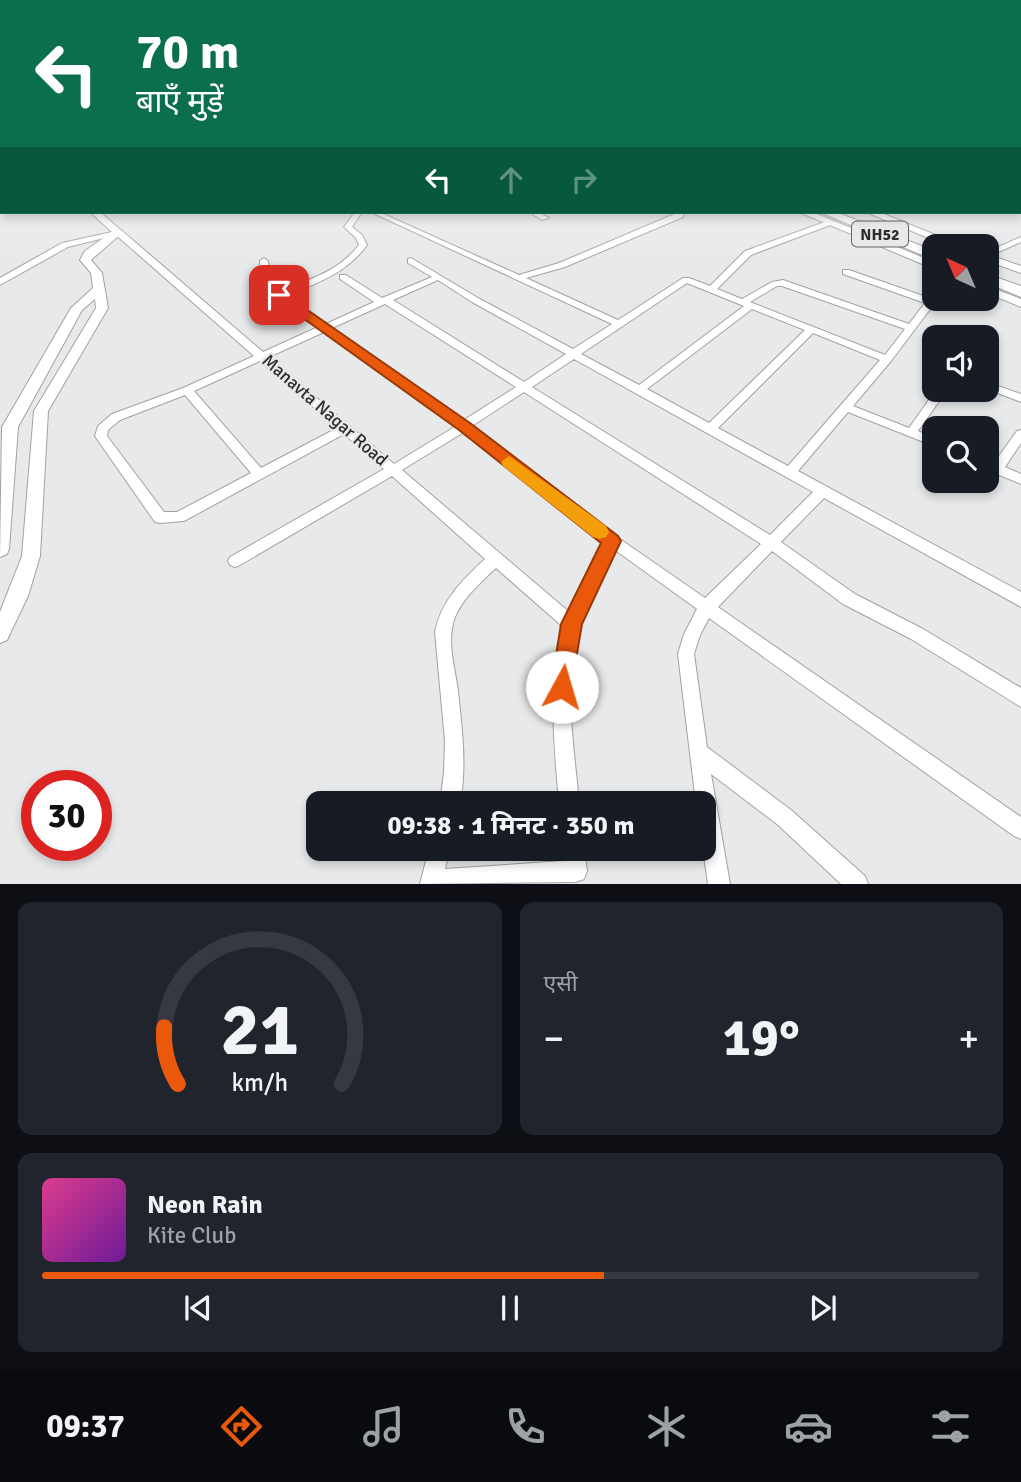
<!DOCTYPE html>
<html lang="hi">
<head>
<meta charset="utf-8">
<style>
  :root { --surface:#171b24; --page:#20242c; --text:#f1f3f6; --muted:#9ea1a6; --line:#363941; --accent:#ea580c }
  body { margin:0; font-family:Signika,"Noto Sans Devanagari",sans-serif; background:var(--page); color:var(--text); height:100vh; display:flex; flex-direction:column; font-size:26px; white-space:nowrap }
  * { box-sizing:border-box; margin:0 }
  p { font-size:23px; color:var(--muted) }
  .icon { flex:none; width:38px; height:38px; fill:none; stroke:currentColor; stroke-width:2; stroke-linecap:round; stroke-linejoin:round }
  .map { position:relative; height:884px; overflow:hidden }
  .drawer { display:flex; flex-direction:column; gap:18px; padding:18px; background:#0d0f14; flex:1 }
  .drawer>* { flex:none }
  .guide { position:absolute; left:0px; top:0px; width:1022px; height:214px; box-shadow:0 4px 10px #0003; background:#0b6e4f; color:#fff; overflow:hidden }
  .needle { width:46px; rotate:316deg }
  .fabs { position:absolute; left:922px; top:234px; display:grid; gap:14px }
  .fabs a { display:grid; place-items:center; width:77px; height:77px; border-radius:14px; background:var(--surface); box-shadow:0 4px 10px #0003; font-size:35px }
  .speed { position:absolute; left:21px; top:770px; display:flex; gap:14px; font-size:35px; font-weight:700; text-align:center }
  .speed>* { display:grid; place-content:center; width:91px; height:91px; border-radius:50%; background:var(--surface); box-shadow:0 4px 10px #0003; line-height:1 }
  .speed .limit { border:10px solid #d22; background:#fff; color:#111 }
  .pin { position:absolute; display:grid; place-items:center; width:60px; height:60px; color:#fff; margin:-30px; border-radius:14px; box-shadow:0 4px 10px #0006 }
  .me { position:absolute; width:77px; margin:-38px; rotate:6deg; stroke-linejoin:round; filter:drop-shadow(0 0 5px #0008) }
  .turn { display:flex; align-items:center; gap:24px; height:147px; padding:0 21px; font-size:32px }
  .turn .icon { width:91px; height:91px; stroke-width:2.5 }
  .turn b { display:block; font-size:49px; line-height:60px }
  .lanes { display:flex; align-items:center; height:66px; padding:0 21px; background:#0003; justify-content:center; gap:35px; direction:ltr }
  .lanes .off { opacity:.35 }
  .big { font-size:52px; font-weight:700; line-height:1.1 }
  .drawer .widget { flex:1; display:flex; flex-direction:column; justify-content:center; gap:10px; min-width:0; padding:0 24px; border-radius:14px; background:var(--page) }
  .drawer .dial { align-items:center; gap:0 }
  .dial svg { height:182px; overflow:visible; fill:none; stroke:var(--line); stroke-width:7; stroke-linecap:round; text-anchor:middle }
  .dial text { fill:var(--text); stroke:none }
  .song { display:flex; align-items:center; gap:21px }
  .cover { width:84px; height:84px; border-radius:10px; background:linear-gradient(135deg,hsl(330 70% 55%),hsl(280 70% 35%)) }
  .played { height:7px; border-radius:4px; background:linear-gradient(90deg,var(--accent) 60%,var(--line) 60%) }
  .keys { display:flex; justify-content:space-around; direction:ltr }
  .heat { display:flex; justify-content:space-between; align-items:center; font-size:38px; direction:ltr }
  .drawer .tiles { flex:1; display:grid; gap:18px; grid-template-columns:1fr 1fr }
  .widget:last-child { grid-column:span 2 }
  .trip { position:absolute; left:306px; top:791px; width:410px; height:70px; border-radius:14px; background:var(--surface); box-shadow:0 4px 10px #0003; font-weight:700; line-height:70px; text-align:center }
  .tabs { display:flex; height:112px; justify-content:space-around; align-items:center; background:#090b0e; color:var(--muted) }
  .tabs .icon { width:49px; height:49px }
  .tabs .active { color:var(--accent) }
  .tabs b { font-size:32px; color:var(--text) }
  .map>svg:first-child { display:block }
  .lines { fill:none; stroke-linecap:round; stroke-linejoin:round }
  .street-casing { stroke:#a2a2a4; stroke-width:2 }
  .secondary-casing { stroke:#a2a2a4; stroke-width:2 }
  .highway-casing { stroke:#a2a2a4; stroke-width:2 }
  .street { fill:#fff; fill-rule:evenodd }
  .secondary { fill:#fff; fill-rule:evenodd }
  .highway { fill:#fff; fill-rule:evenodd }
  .route { fill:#ea580c; stroke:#983908; stroke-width:2 }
  .slow { fill:#f59e0b }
  .labels { text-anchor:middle; stroke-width:5; stroke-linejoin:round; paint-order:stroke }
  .shield { fill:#e8e9ea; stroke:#656566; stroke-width:2 }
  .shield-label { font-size:16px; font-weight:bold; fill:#2d2d2e }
  .street-label { font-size:18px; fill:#2d2d2e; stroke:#e8e9ea }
</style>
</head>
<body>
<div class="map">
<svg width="1021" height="884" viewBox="0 0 1021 884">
  <rect width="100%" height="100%" fill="#e8e9ea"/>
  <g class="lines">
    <defs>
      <g id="street">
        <rect x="1020" y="169" width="1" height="4"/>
        <path d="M355,212H362L352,227L362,235L367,245C347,273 317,283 286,296L326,324L374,302L340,279V275H346L382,298L432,277L408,263V259L411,258L478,298L573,349L612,324L371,212H379L519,275L559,263L677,213H683V217L565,267L526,278L618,320L683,278H689L710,286L745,251L830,220L834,222L833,224L751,255L717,289L742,299L772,282L783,280L909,324L925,303L843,274V270H849L929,298L934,295V299L937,300L891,361L853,406L909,428L936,390H947L918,431L934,438V446L848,412L798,471L1021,592V607L824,498L781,542L855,594L923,629L1021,688V707L911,639L843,604L772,551L718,607L1021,817V839L1014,836L709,618L700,635L694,654L707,747L791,810L865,876L868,884H841L777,824L711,774L730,884H708L703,849L704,803H696L678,654L684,634L697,609L615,550C602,575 587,598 579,624C562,683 574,744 579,803H559C554,744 548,685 562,626L496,568C481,582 463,598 455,617C446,641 455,667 458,691C462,729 467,766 460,803H440L444,773L445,741L435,632C441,601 463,579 485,559L392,476L240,565L235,567L230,565L228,561L230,557L384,469L344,434L184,521L160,523L155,522L97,439L95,436L98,426L112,414L183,388L254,356L116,235L68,247L0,285V278L62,243L121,230L263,352L318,327C294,310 259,295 260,261L264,258L268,261L271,280L280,291C309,280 339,271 359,245L356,238L344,227ZM438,280L472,302L566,354L524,382L393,300ZM687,283L744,306L639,385L581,354ZM777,286H782L905,329L885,355L750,302ZM385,304L516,387L464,420L332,328ZM752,309L805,330L709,423L647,389ZM324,332L456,426L394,464L269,357ZM813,333L880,360L788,466L718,428ZM574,359L813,492L770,535L532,387ZM260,361L337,428L261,468L194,391ZM524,392L761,544L705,598L617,537L472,426ZM185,395L251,473L177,512H164L107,436L108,430L120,420ZM464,432L604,543L568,611L402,470Z"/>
        <path d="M529,212H538L549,218L542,220Z"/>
        <path d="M1021,237V242L987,257V252Z"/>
        <path d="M987,382L1021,394V402L987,389Z"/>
        <path d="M1021,430V443L1005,467L1021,474V484L987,470V460L994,463L1017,431Z"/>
        <path d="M429,849H449L445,869L564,861V849H584L587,871L584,879L576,882L420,884Z"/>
      </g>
      <g id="secondary">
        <rect x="0" y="196" width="2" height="6"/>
        <path d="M90,212H100L123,232L91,260L102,273L108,308L48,411L40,556L28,596L7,640L0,643V612L22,556L34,411L96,308L95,299L82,310L18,427L9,549L7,554L0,557L2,427L71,308L93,288L91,273L80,260L85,251L112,232Z"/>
        <path d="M799,212H812L934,262V269Z"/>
        <path d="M866,212H879L965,247H950Z"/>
        <path d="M987,254L1021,266V273L987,261Z"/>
        <path d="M987,286L1021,299V307L987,293Z"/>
      </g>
      <g id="highway">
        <path d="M820,212H836L934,251V260Z"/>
        <path d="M987,274L1021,286V297L987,283Z"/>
      </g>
    </defs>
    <!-- street casing -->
    <use href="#street" class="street-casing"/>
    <!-- secondary casing -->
    <use href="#secondary" class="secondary-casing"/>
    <!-- highway casing -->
    <use href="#highway" class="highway-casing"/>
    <!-- street -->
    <use href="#street" class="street"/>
    <!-- secondary -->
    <use href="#secondary" class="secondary"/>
    <!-- highway -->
    <use href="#highway" class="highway"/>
  </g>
  <!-- sky -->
  <linearGradient id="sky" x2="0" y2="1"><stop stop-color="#69beeb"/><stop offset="0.52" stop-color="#f5f5f6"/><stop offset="1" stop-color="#f5f5f6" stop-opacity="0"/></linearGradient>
  <rect width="1021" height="260" fill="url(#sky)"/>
  <!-- route -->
  <path class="route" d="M275,293H283L470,423L618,536L621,541L582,624L570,695L562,698L554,695L551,687L561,624L601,543L459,430L275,298Z"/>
  <!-- slow -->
  <path class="slow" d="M509,456L606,526L609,532L606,537L599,539L593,537L503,466L501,462Z"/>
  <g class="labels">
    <!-- shield labels -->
    <rect class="shield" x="852" y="221.5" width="56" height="25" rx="5"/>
    <g class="shield-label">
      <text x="880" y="240">NH52</text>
    </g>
    <!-- street labels -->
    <g class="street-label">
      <text transform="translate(325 410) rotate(41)" y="6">Manavta Nagar Road</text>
    </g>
  </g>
</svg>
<div class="fabs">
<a><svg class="needle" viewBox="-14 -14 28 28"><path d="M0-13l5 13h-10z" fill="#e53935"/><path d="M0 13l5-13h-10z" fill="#9ea1a6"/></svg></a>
<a><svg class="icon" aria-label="sound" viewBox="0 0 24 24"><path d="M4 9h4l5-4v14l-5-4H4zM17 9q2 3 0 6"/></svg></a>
<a><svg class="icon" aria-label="search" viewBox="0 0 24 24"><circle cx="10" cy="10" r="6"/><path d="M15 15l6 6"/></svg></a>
</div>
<div class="speed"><div class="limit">30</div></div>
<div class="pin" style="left:279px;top:295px;background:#d93025"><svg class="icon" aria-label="arrive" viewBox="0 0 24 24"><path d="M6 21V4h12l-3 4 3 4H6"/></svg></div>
<svg class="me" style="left:562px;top:687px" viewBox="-20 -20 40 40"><circle r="19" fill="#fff"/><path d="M0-13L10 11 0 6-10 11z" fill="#ea580c"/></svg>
<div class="trip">09:38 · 1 मिनट · 350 m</div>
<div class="guide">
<div class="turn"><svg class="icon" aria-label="left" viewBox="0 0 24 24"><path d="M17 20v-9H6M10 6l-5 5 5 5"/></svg><div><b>70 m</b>बाएँ मुड़ें</div></div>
<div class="lanes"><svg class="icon" aria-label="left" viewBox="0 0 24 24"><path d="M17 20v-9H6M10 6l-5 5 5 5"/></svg><svg class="icon off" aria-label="ahead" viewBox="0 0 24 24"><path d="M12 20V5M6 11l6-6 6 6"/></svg><svg class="icon off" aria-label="right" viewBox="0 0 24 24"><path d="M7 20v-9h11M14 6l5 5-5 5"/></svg></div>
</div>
</div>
<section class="drawer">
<div class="tiles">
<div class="widget dial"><svg viewBox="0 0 100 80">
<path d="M14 69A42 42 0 1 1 86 69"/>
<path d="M14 69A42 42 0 0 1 8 44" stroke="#ea580c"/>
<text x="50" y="56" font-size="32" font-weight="700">21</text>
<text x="50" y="72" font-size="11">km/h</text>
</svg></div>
<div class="widget"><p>एसी</p>
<div class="heat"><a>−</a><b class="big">19°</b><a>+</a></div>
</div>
<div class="widget">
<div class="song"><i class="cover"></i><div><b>Neon Rain</b><p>Kite Club</p></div></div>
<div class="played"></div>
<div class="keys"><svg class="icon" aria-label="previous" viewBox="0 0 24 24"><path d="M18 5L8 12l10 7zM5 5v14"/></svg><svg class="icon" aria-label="pause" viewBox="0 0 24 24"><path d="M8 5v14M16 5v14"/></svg><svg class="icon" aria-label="next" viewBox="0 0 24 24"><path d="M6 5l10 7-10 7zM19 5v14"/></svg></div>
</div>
</div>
</section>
<nav class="tabs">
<b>09:37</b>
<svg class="icon active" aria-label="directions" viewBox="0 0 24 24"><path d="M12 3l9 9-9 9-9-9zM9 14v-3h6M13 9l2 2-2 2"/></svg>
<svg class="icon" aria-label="music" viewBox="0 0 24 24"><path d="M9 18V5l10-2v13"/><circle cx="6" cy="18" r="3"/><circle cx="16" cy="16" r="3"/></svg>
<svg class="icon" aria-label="phone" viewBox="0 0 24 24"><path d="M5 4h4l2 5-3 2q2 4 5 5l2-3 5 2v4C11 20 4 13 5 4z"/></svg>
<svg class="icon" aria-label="climate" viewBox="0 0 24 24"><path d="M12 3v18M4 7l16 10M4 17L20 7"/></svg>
<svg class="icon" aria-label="car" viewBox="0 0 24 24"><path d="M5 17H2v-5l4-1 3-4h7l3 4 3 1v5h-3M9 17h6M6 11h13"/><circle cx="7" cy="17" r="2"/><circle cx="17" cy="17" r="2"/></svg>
<svg class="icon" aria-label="filters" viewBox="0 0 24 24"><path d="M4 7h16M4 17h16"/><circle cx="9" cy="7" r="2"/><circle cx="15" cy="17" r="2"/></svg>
</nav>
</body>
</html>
